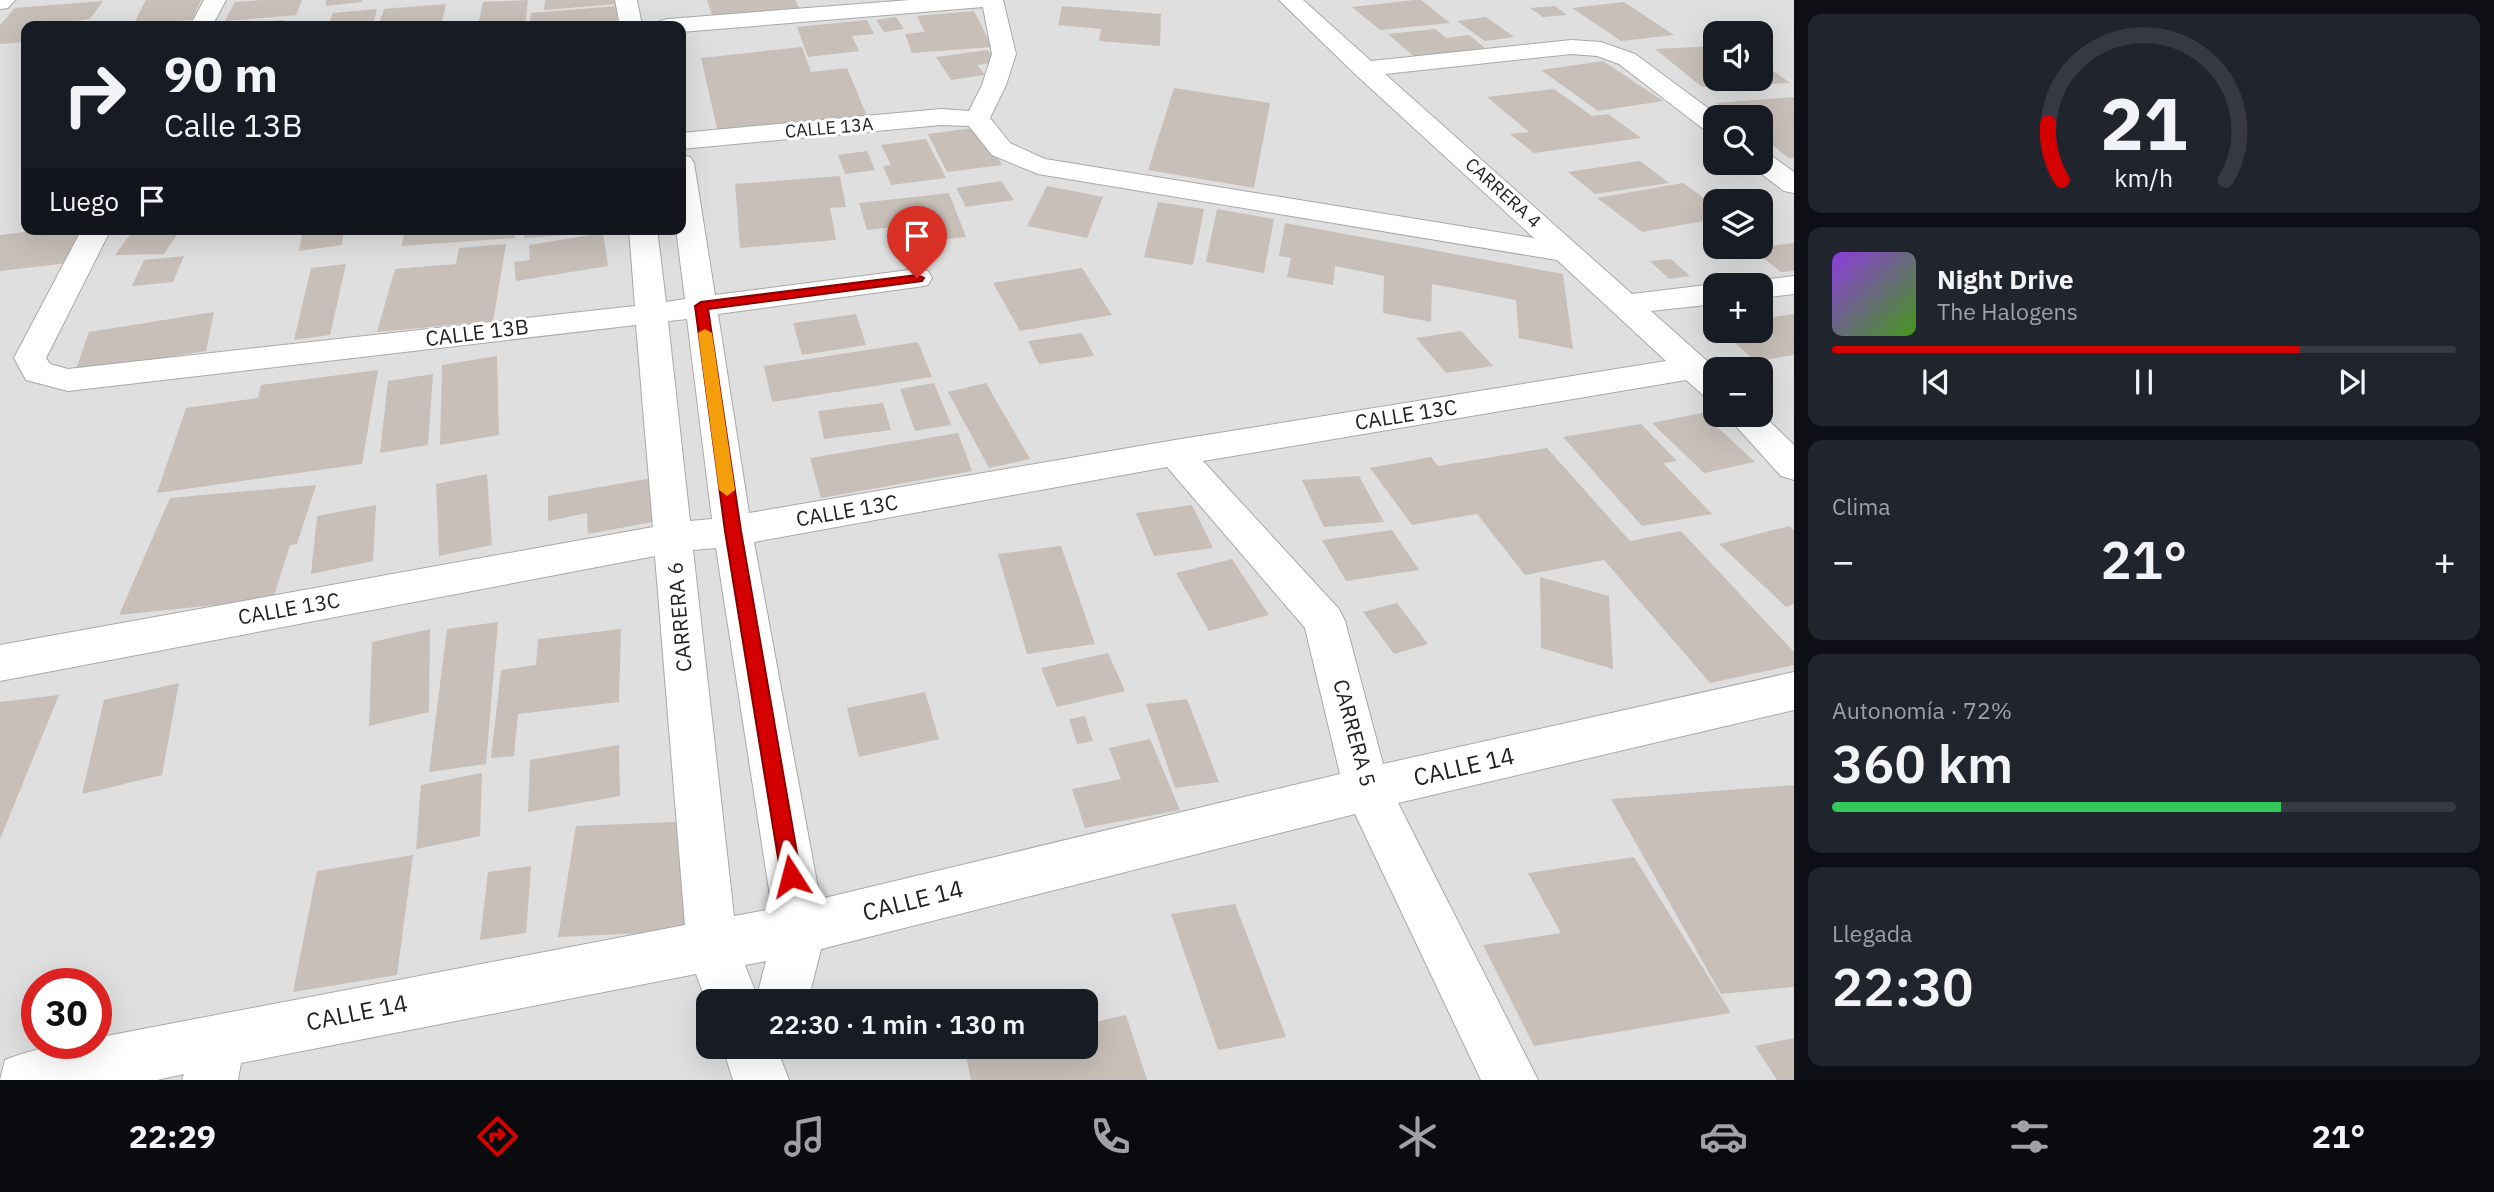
<!DOCTYPE html>
<html lang="es">
<head>
<meta charset="utf-8">
<style>
  :root { --surface:#171b24; --page:#20242c; --text:#f1f3f6; --muted:#9ea1a6; --line:#363941; --accent:#d40000 }
  body { margin:0; font-family:"IBM Plex Sans",sans-serif; background:var(--page); color:var(--text); height:100vh; display:flex; flex-direction:column; font-size:26px; white-space:nowrap }
  * { box-sizing:border-box; margin:0 }
  p { font-size:23px; color:var(--muted) }
  .icon { flex:none; width:38px; height:38px; fill:none; stroke:currentColor; stroke-width:2; stroke-linecap:round; stroke-linejoin:round }
  .map { position:relative; flex:1; overflow:hidden }
  .drawer { display:flex; flex-direction:column; gap:14px; padding:14px; background:#0d0f14; width:700px }
  .drawer>* { flex:none }
  .hud { position:absolute; left:21px; top:21px; width:665px; height:214px; border-radius:14px; box-shadow:0 7px 28px #0002; background:#171b24; color:var(--text); overflow:hidden }
  .fabs { position:absolute; left:1703px; top:21px; display:grid; gap:14px }
  .fabs a { display:grid; place-items:center; width:70px; height:70px; border-radius:14px; background:var(--surface); box-shadow:0 7px 28px #0002; font-size:35px }
  .speed { position:absolute; left:21px; top:968px; display:flex; gap:14px; font-size:35px; font-weight:700; text-align:center }
  .speed>* { display:grid; place-content:center; width:91px; height:91px; border-radius:50%; background:var(--surface); box-shadow:0 7px 28px #0002; line-height:1 }
  .speed .limit { border:10px solid #d22; background:#fff; color:#111 }
  .pin { position:absolute; display:grid; place-items:center; width:60px; height:60px; color:#fff; margin:-72px -30px; border-radius:50% 50% 50% 0; rotate:-45deg; box-shadow:0 0 7px #0007 }
  .pin .icon { rotate:45deg }
  .me { position:absolute; width:77px; margin:-38px; rotate:351deg; stroke-linejoin:round; filter:drop-shadow(0 0 5px #0008) }
  .turn { display:flex; align-items:center; gap:24px; height:147px; padding:0 28px; font-size:32px }
  .turn .icon { width:91px; height:91px; stroke-width:2.5 }
  .turn b { display:block; font-size:49px; line-height:60px }
  .then { display:flex; align-items:center; height:66px; padding:0 28px; background:#0003; gap:14px; font-size:26px }
  .big { font-size:52px; font-weight:600; line-height:1.1 }
  .drawer .card { flex:1; display:flex; flex-direction:column; justify-content:center; gap:10px; min-width:0; padding:0 24px; border-radius:14px; background:var(--page) }
  .drawer .dial { align-items:center; gap:0 }
  .dial svg { height:182px; overflow:visible; fill:none; stroke:var(--line); stroke-width:7; stroke-linecap:round; text-anchor:middle }
  .dial text { fill:var(--text); stroke:none }
  .song { display:flex; align-items:center; gap:21px }
  .cover { width:84px; height:84px; border-radius:10px; background:linear-gradient(135deg,hsl(270 70% 55%),hsl(100 70% 35%)) }
  .played { height:7px; border-radius:4px; background:linear-gradient(90deg,var(--accent) 75%,var(--line) 75%) }
  .keys { display:flex; justify-content:space-around; direction:ltr }
  .heat { display:flex; justify-content:space-between; align-items:center; font-size:38px; direction:ltr }
  .charge { height:10px; border-radius:5px; background:linear-gradient(90deg,#34c759 72%,var(--line) 0) }
  .trip { position:absolute; left:696px; top:989px; width:402px; height:70px; border-radius:14px; background:var(--surface); box-shadow:0 7px 28px #0002; font-weight:600; line-height:70px; text-align:center }
  .tabs { display:flex; height:112px; justify-content:space-around; align-items:center; background:#090b0e; color:var(--muted) }
  .tabs .icon { width:49px; height:49px }
  .tabs .current { color:var(--accent) }
  .tabs b { font-size:32px; color:var(--text) }
  main { display:flex; flex:1; min-height:0 }
  .map>svg:first-child { display:block }
  .residential { fill:#e0dfdf; fill-rule:evenodd }
  .building { fill:#c7bfb8 }
  .lines { fill:none; stroke-linecap:round; stroke-linejoin:round }
  .minor-casing { stroke:#a9a9a9; stroke-width:2 }
  .minor { fill:#fff; fill-rule:evenodd }
  .route { fill:#d40000; stroke:#8a0000; stroke-width:2 }
  .slow { fill:#f59e0b }
  .labels { text-anchor:middle; stroke-width:6; stroke-linejoin:round; paint-order:stroke }
  .far-street-label { font-size:18px; fill:#222; stroke:#fff }
  .street-label { font-size:21px; fill:#222; stroke:#fff }
  .near-street-label { font-size:24px; fill:#222; stroke:#fff }
</style>
</head>
<body>
<main>
<div class="map">
<svg width="1794" height="1080" viewBox="0 0 1794 1080">
  <rect width="100%" height="100%" fill="#f2efe9"/>
  <!-- residential -->
  <path class="residential" d="M0,0H1794V1080H0ZM26,26H681V229H26ZM1715,33H1760V79H1715ZM1715,117H1760V163H1715ZM1715,201H1760V247H1715ZM1715,285H1760V331H1715ZM1715,369H1760V415H1715ZM37,984H96V1043H37ZM709,1001H1087V1046H709Z"/>
  <!-- building -->
  <g class="building">
    <path d="M146,0H201L192,20L179,21L177,26H162L164,22L133,25Z"/>
    <path d="M262,0H302L296,15L225,21L235,2Z"/>
    <path d="M326,0H362V2L326,6Z"/>
    <path d="M528,0L525,26H478L483,2Z"/>
    <path d="M545,0H617V4L544,10Z"/>
    <path d="M707,0H795L799,8L713,18Z"/>
    <path d="M1414,0H1421L1450,23L1380,30L1352,7Z"/>
    <path d="M103,1L90,19L68,22L65,26H26V42L0,44V25L15,8Z"/>
    <path d="M1624,2L1674,35L1621,41L1572,8Z"/>
    <path d="M446,4L441,26H378L384,9Z"/>
    <path d="M617,6V26H529L531,13Z"/>
    <path d="M1062,6L1161,14L1160,46L1099,41L1101,29L1058,25Z"/>
    <path d="M1555,6L1567,15L1543,17L1530,8Z"/>
    <path d="M377,9L373,26H328L333,13Z"/>
    <path d="M974,11L992,47L912,53L905,34L925,32L917,16Z"/>
    <path d="M896,17L904,29L884,32L876,20Z"/>
    <path d="M1486,17L1514,37L1485,41L1457,21Z"/>
    <path d="M285,20L282,26H232V24Z"/>
    <path d="M867,20L874,34L852,36L859,51L808,57L797,27Z"/>
    <path d="M1435,29L1446,38L1469,35L1490,52L1418,60L1388,34Z"/>
    <path d="M1715,46V79H1760V61L1790,83L1702,87L1655,49Z"/>
    <path d="M802,47L811,72L847,68L867,116L718,133L701,58Z"/>
    <path d="M988,50L997,62L977,65L985,75L951,80L936,57Z"/>
    <path d="M1603,61L1663,101L1598,111L1541,70Z"/>
    <path d="M1174,88L1270,103L1254,188L1148,170Z"/>
    <path d="M1554,89L1592,116L1608,114L1641,138L1534,153L1510,134L1529,132L1487,97Z"/>
    <path d="M1794,97V158H1789L1760,136V117H1735L1716,103Z"/>
    <path d="M980,127L1002,165L947,172L928,134Z"/>
    <path d="M926,139L946,178L891,185L883,166L891,165L881,145Z"/>
    <path d="M867,151L875,170L845,174L838,155Z"/>
    <path d="M1640,161L1669,183L1595,194L1568,172Z"/>
    <path d="M840,176L846,207L830,208L836,240L740,248L735,184Z"/>
    <path d="M1001,181L1014,200L966,207L956,188Z"/>
    <path d="M1683,183L1715,206V219L1642,232L1597,198Z"/>
    <path d="M1047,186L1103,197L1087,238L1027,226Z"/>
    <path d="M949,193L966,237L911,243L906,226L867,230L859,203Z"/>
    <path d="M1158,202L1204,209L1193,265L1144,257Z"/>
    <path d="M1217,209L1274,219L1264,273L1206,262Z"/>
    <path d="M1285,223L1563,274L1573,349L1519,338L1516,300L1432,284L1431,322L1383,313L1384,276L1335,266L1333,285L1287,277L1291,258L1279,256Z"/>
    <path d="M47,229H85L68,263L0,271V235Z"/>
    <path d="M134,229H181L164,254L115,255Z"/>
    <path d="M303,229H344L342,245L299,251Z"/>
    <path d="M406,229H516L515,238L401,246Z"/>
    <path d="M526,229H609V232L524,238Z"/>
    <path d="M603,233L608,266L516,281L514,262L530,260L529,245Z"/>
    <path d="M1794,243V271L1781,272L1751,248Z"/>
    <path d="M506,244L493,321L377,332L395,269L456,264L459,248Z"/>
    <path d="M184,256L173,282L132,286L144,260Z"/>
    <path d="M1671,259L1690,276L1669,279L1650,261Z"/>
    <path d="M346,264L330,335L294,340L311,268Z"/>
    <path d="M1082,268L1112,315L1020,331L993,283Z"/>
    <path d="M214,312L206,351L75,372L89,332Z"/>
    <path d="M856,314L866,345L802,355L793,323Z"/>
    <path d="M1794,314V355L1756,361L1721,331H1760V319Z"/>
    <path d="M1461,331L1493,366L1446,373L1416,338Z"/>
    <path d="M1082,333L1094,356L1039,364L1028,341Z"/>
    <path d="M918,342L932,377L772,402L764,366Z"/>
    <path d="M497,356L499,435L440,445L442,365Z"/>
    <path d="M378,370L362,464L157,493L186,408L258,398L261,385Z"/>
    <path d="M433,374L428,445L380,453L388,381Z"/>
    <path d="M934,383L951,425L915,431L900,389Z"/>
    <path d="M986,383L1030,459L989,468L948,392Z"/>
    <path d="M883,403L891,430L824,439L818,411Z"/>
    <path d="M1702,413L1755,462L1704,473L1652,423Z"/>
    <path d="M1641,424L1677,461L1663,463L1712,514L1642,526L1563,437Z"/>
    <path d="M958,433L972,471L821,498L810,458Z"/>
    <path d="M1547,448L1630,541L1681,531L1794,652V665L1710,683L1604,560L1525,575L1477,514L1412,525L1370,468L1431,457L1438,466Z"/>
    <path d="M487,474L492,545L439,556L436,484Z"/>
    <path d="M1359,476L1384,522L1324,527L1302,480Z"/>
    <path d="M653,478L658,521L588,534L587,513L548,521V496Z"/>
    <path d="M316,485L297,544L290,545L273,599L119,615L170,498Z"/>
    <path d="M376,505L373,561L311,574L317,516Z"/>
    <path d="M1192,505L1213,548L1154,556L1136,513Z"/>
    <path d="M1789,526L1794,530V604L1786,607L1719,544Z"/>
    <path d="M1392,530L1419,570L1346,581L1322,540Z"/>
    <path d="M1061,546L1095,644L1027,654L998,554Z"/>
    <path d="M1232,559L1269,615L1209,631L1176,573Z"/>
    <path d="M1540,577L1609,596L1613,669L1541,648Z"/>
    <path d="M1397,603L1428,644L1394,654L1363,612Z"/>
    <path d="M498,622L486,764L429,772L447,629Z"/>
    <path d="M430,629L429,712L369,726L372,642Z"/>
    <path d="M621,629L619,702L518,714L514,756L491,758L501,670L536,665L538,639Z"/>
    <path d="M1108,653L1125,691L1057,707L1041,668Z"/>
    <path d="M179,683L162,775L82,794L104,700Z"/>
    <path d="M925,692L939,739L859,757L847,708Z"/>
    <path d="M59,695L0,839V702Z"/>
    <path d="M1187,699L1219,782L1175,788L1146,704Z"/>
    <path d="M1085,716L1093,741L1077,744L1069,719Z"/>
    <path d="M1150,739L1180,810L1085,828L1072,789L1121,779L1109,748Z"/>
    <path d="M619,745L620,796L528,812L530,760Z"/>
    <path d="M482,773L480,836L416,849L421,785Z"/>
    <path d="M1794,785V987L1721,994L1611,799Z"/>
    <path d="M699,821L690,931L558,937L576,826Z"/>
    <path d="M413,855L397,975L293,992L317,871Z"/>
    <path d="M1634,857L1731,1013L1534,1046L1483,945L1561,933L1528,873Z"/>
    <path d="M531,866L526,933L480,940L488,872Z"/>
    <path d="M1235,904L1286,1037L1218,1050L1171,914Z"/>
    <path d="M1126,1015L1147,1080H971L965,1051L985,1046H1087V1024Z"/>
    <path d="M1794,1038V1080H1777L1755,1046Z"/>
  </g>
  <g class="lines">
    <defs>
      <g id="minor">
        <path d="M0,0H15L8,8L0,9Z"/>
        <path d="M204,0H226L212,26H190Z"/>
        <path d="M615,0H637L642,26H620Z"/>
        <path d="M910,0H1003L1016,54L1006,85L990,118L1010,143L1045,159L1534,238L1355,74L1279,0H1303L1371,61L1571,40L1601,42L1635,54L1720,117H1715V134L1706,131L1619,64L1597,56L1571,54L1385,74L1632,294L1715,284L1718,285H1715V304L1651,311L1716,369L1715,398L1703,395L1686,380L1203,461L1339,609L1345,621L1383,764L1794,672V710L1398,803L1538,1080H1481L1355,814L821,949L808,1001H709V1009L696,974L241,1063L238,1080H182L184,1074L157,1080H0L5,1060C35,1048 65,1043 96,1043V1038L685,925L655,556L0,681V645L653,527L636,325L68,391L26,380L14,358L82,229H111L46,358L50,364L68,369L635,306L629,229H657L666,302L685,299L676,229H681V155L690,157L694,163L715,295L917,269L928,271L932,278L928,285L917,287L718,314L749,513L1175,440L1666,361L1557,260L1038,174L992,155L969,126L941,125L681,149V133L941,109L969,111L982,85L992,54L983,7L681,32V26H657L660,21L668,19ZM687,319L712,519L690,521L668,321ZM1167,467L1305,628L1340,774L820,899L754,542ZM716,548L772,909L734,916L693,550ZM766,961L757,996L745,965Z"/>
        <path d="M1760,152L1769,154L1794,172V193L1784,191L1751,166L1749,163H1760Z"/>
        <path d="M1794,276V294L1760,298V285H1747L1760,280Z"/>
        <path d="M1760,412L1794,445V480L1781,476L1726,415H1760Z"/>
        <path d="M722,1046H776L789,1080H733Z"/>
      </g>
    </defs>
    <!-- minor casing -->
    <use href="#minor" class="minor-casing"/>
    <!-- minor -->
    <use href="#minor" class="minor"/>
  </g>
  <!-- route -->
  <path class="route" d="M917,275L924,278L922,281L708,309L741,531L801,876L798,883L791,886L783,883L781,876L725,531L695,306L701,302Z"/>
  <!-- slow -->
  <path class="slow" d="M705,329L712,333L735,490L727,496L719,490L698,333Z"/>
  <g class="labels">
    <!-- far-street labels -->
    <g class="far-street-label">
      <text transform="translate(829 128) rotate(-5)" y="6">CALLE 13A</text>
      <text transform="translate(1503 193) rotate(42)" y="6">CARRERA 4</text>
    </g>
    <!-- street labels -->
    <g class="street-label">
      <text transform="translate(477 333) rotate(-7)" y="7">CALLE 13B</text>
      <text transform="translate(1406 415) rotate(-9)" y="7">CALLE 13C</text>
      <text transform="translate(847 511) rotate(-10)" y="7">CALLE 13C</text>
      <text transform="translate(289 609) rotate(-10)" y="7">CALLE 13C</text>
      <text transform="translate(680 617) rotate(-95)" y="7">CARRERA 6</text>
      <text transform="translate(1354 733) rotate(75)" y="7">CARRERA 5</text>
    </g>
    <!-- near-street labels -->
    <g class="near-street-label">
      <text transform="translate(1464 767) rotate(-13)" y="8">CALLE 14</text>
      <text transform="translate(913 901) rotate(-14)" y="8">CALLE 14</text>
      <text transform="translate(357 1013) rotate(-11)" y="8">CALLE 14</text>
    </g>
  </g>
</svg>
<div class="fabs">
<a><svg class="icon" aria-label="sound" viewBox="0 0 24 24"><path d="M4 9h4l5-4v14l-5-4H4zM17 9q2 3 0 6"/></svg></a>
<a><svg class="icon" aria-label="search" viewBox="0 0 24 24"><circle cx="10" cy="10" r="6"/><path d="M15 15l6 6"/></svg></a>
<a><svg class="icon" aria-label="layers" viewBox="0 0 24 24"><path d="M12 4l9 5-9 5-9-5zM3 14l9 5 9-5"/></svg></a>
<a>+</a>
<a>−</a>
</div>
<div class="speed"><div class="limit">30</div></div>
<div class="pin" style="left:917px;top:278px;background:#d93025"><svg class="icon" aria-label="arrive" viewBox="0 0 24 24"><path d="M6 21V4h12l-3 4 3 4H6"/></svg></div>
<svg class="me" style="left:791px;top:876px" viewBox="-20 -20 40 40"><path d="M0-17L14 15 0 8-14 15z" fill="#d40000" stroke="#fff" stroke-width="4"/></svg>
<div class="trip">22:30 · 1 min · 130 m</div>
<div class="hud">
<div class="turn"><svg class="icon" aria-label="right" viewBox="0 0 24 24"><path d="M7 20v-9h11M14 6l5 5-5 5"/></svg><div><b>90 m</b>Calle 13B</div></div>
<div class="then">Luego<svg class="icon" aria-label="arrive" viewBox="0 0 24 24"><path d="M6 21V4h12l-3 4 3 4H6"/></svg></div>
</div>
</div>
<section class="drawer">
<div class="card dial"><svg viewBox="0 0 100 80">
<path d="M14 69A42 42 0 1 1 86 69"/>
<path d="M14 69A42 42 0 0 1 8 44" stroke="#d40000"/>
<text x="50" y="56" font-size="32" font-weight="700">21</text>
<text x="50" y="72" font-size="11">km/h</text>
</svg></div>
<div class="card">
<div class="song"><i class="cover"></i><div><b>Night Drive</b><p>The Halogens</p></div></div>
<div class="played"></div>
<div class="keys"><svg class="icon" aria-label="previous" viewBox="0 0 24 24"><path d="M18 5L8 12l10 7zM5 5v14"/></svg><svg class="icon" aria-label="pause" viewBox="0 0 24 24"><path d="M8 5v14M16 5v14"/></svg><svg class="icon" aria-label="next" viewBox="0 0 24 24"><path d="M6 5l10 7-10 7zM19 5v14"/></svg></div>
</div>
<div class="card"><p>Clima</p>
<div class="heat"><a>−</a><b class="big">21°</b><a>+</a></div>
</div>
<div class="card"><p>Autonomía · 72%</p><b class="big">360 km</b><div class="charge"></div></div>
<div class="card"><p>Llegada</p><b class="big">22:30</b></div>
</section>
</main>
<nav class="tabs">
<b>22:29</b>
<svg class="icon current" aria-label="directions" viewBox="0 0 24 24"><path d="M12 3l9 9-9 9-9-9zM9 14v-3h6M13 9l2 2-2 2"/></svg>
<svg class="icon" aria-label="music" viewBox="0 0 24 24"><path d="M9 18V5l10-2v13"/><circle cx="6" cy="18" r="3"/><circle cx="16" cy="16" r="3"/></svg>
<svg class="icon" aria-label="phone" viewBox="0 0 24 24"><path d="M5 4h4l2 5-3 2q2 4 5 5l2-3 5 2v4C11 20 4 13 5 4z"/></svg>
<svg class="icon" aria-label="climate" viewBox="0 0 24 24"><path d="M12 3v18M4 7l16 10M4 17L20 7"/></svg>
<svg class="icon" aria-label="car" viewBox="0 0 24 24"><path d="M5 17H2v-5l4-1 3-4h7l3 4 3 1v5h-3M9 17h6M6 11h13"/><circle cx="7" cy="17" r="2"/><circle cx="17" cy="17" r="2"/></svg>
<svg class="icon" aria-label="filters" viewBox="0 0 24 24"><path d="M4 7h16M4 17h16"/><circle cx="9" cy="7" r="2"/><circle cx="15" cy="17" r="2"/></svg>
<b>21°</b>
</nav>
</body>
</html>
